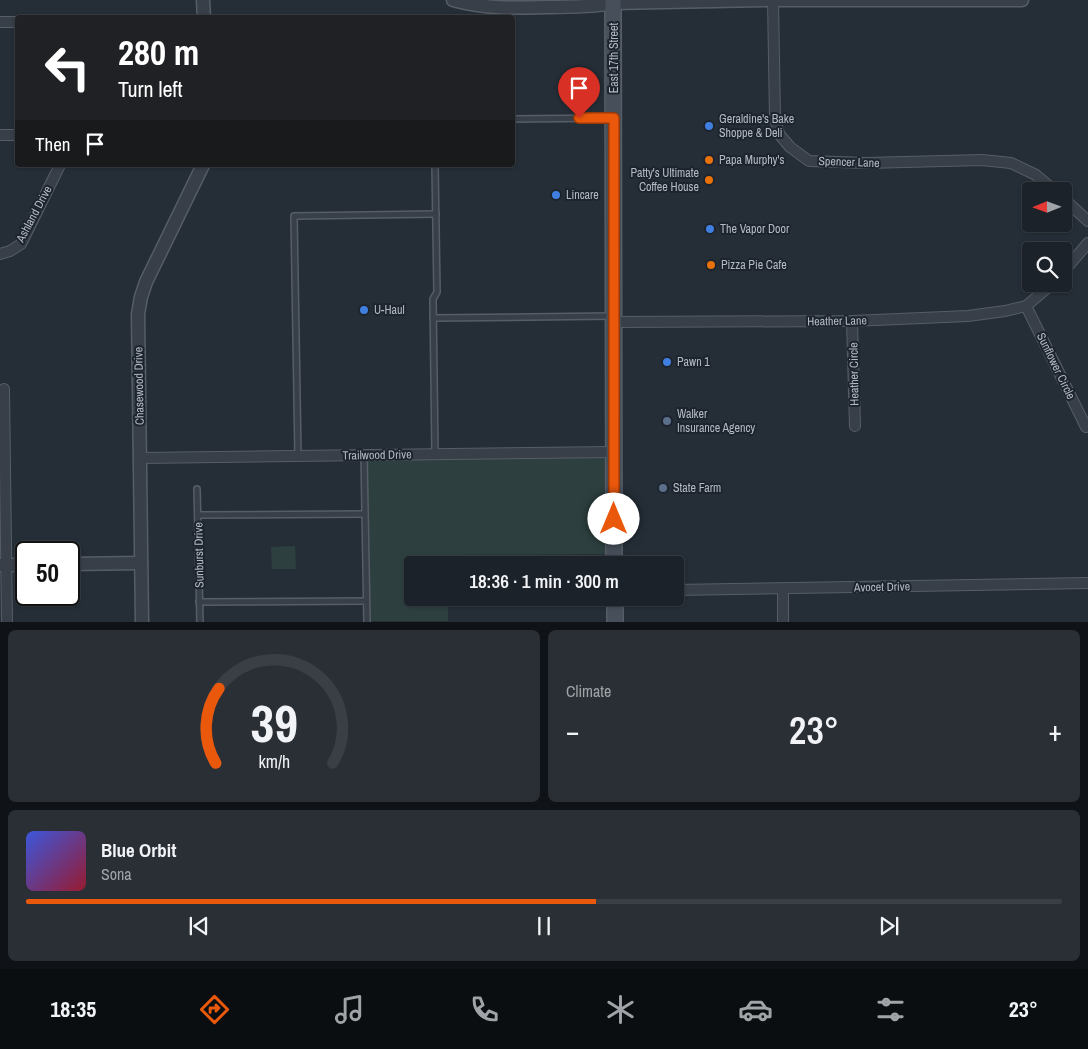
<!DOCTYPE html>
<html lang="en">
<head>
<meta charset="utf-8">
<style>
  :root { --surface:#1c2229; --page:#292f35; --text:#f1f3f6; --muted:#a0a4a8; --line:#3a3f46; --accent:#ea580c }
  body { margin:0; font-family:"Archivo Narrow",sans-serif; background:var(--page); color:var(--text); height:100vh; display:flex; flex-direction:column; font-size:19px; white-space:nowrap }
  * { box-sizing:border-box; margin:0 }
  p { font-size:16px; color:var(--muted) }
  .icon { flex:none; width:28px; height:28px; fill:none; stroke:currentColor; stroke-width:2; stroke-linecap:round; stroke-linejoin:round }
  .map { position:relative; height:622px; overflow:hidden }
  .sheet { display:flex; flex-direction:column; gap:8px; padding:8px; background:#0f1317; flex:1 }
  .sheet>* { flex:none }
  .top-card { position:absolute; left:15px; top:15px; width:500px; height:152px; border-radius:5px; box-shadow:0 1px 4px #0004,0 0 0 1px var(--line); background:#202124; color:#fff; overflow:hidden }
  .needle { width:32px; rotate:269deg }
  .tools { position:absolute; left:1022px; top:182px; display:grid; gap:10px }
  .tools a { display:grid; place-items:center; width:50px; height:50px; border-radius:5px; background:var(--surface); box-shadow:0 1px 4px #0004,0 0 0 1px var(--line); font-size:25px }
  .speed { position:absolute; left:15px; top:541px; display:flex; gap:10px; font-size:25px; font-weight:700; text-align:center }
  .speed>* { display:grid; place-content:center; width:65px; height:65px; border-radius:50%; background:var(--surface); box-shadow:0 1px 4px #0004,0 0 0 1px var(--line); line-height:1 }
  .speed .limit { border:2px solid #111; border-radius:8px; background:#fff; color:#111 }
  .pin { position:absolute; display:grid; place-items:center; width:42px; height:42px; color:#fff; margin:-51px -21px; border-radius:50% 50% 50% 0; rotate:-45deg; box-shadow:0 0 5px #0007 }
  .pin .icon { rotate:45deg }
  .me { position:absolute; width:55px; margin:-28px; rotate:0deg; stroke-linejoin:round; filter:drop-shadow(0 0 4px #0008) }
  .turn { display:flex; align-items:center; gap:18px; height:105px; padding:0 20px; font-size:22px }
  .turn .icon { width:65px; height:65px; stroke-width:2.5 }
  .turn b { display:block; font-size:35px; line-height:42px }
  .then { display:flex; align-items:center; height:48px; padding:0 20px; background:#0003; gap:10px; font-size:19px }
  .big { font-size:38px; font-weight:600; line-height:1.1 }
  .sheet .widget { flex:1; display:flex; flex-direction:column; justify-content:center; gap:8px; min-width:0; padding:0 18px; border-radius:8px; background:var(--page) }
  .sheet .dial { align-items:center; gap:0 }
  .dial svg { height:130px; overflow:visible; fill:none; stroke:var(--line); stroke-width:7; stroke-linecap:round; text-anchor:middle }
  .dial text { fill:var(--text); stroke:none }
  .song { display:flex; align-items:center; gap:15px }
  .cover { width:60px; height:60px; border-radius:8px; background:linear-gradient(135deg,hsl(230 70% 55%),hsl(350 70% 35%)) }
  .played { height:5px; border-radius:2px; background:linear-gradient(90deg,var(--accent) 55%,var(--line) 55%) }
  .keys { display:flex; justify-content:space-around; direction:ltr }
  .heat { display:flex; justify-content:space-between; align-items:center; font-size:28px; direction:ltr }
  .sheet .tiles { flex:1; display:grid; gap:8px; grid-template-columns:1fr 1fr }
  .widget:last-child { grid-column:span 2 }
  .trip { position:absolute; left:404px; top:556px; width:280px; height:50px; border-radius:5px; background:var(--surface); box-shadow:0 1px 4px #0004,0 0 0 1px var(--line); font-weight:600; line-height:50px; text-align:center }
  .dock { display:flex; height:80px; justify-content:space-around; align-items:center; background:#0b0e10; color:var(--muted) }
  .dock .icon { width:35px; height:35px }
  .dock .active { color:var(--accent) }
  .dock b { font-size:22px; color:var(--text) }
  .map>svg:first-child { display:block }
  .green { fill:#2d403f }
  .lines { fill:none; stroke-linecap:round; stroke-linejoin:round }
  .service-casing { stroke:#565d66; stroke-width:8 }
  .minor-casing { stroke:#565d66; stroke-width:12 }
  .tertiary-casing { stroke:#565d66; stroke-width:15 }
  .secondary-casing { stroke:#565d66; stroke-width:18 }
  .service { stroke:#383f48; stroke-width:5 }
  .minor { stroke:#383f48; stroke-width:10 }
  .tertiary { stroke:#383f48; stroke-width:12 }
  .secondary { stroke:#464f5a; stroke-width:15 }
  .route-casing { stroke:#983908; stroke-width:12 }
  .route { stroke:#ea580c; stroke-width:9 }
  .shop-dot { fill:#3f7fe0; stroke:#1d242d; stroke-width:2 }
  .food-dot { fill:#e8710a; stroke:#1d242d; stroke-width:2 }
  .service-dot { fill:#5c6f8a; stroke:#1d242d; stroke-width:2 }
  .labels { text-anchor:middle; stroke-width:4; stroke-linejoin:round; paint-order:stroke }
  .street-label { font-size:12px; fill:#b3bac4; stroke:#1d242d }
  .poi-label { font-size:12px; fill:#b3bac4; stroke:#1d242d; text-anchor:start }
</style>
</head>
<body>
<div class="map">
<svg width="1088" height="622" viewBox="0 0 1088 622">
  <rect width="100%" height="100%" fill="#252e37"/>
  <!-- green -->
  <g class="green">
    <path d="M614,452V554L447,555V565H412V598H448V621H367L364,455Z"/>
    <path d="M295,546L296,569H272L271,547Z"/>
  </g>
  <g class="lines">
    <defs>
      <g id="service">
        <path d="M512,119L612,118"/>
        <path d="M433,318L611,316"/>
        <path d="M435,454L433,299L437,292L435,165"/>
        <path d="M364,455L367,622"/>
        <path d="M298,456L294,216L436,214"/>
        <path d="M197,489L200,622"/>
        <path d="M198,515L365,514"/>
        <path d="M199,602L366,601"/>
      </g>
      <g id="minor">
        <path d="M773,0L775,118L779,134L790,147L809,161L866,163L982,160L1011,163L1036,175L1055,191"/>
        <path d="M0,22H18"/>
        <path d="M0,135H18"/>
        <path d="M1064,199L1088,221"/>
        <path d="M0,254L10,251L21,244L60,165"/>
        <path d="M1064,271L1088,243"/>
        <path d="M1026,306L1086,427"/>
        <path d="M852,321L855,426"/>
        <path d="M614,322L852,321L968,316L1005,311L1026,306L1052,284"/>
        <path d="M4,389L7,622"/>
        <path d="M140,458L614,452"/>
        <path d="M783,589V622"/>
        <path d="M675,590L1088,583"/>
      </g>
      <g id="tertiary">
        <path d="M203,0L204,18"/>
        <path d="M453,0C486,9 514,8 548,7C570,7 592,7 613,3L765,0H1022"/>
        <path d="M69,564L141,563"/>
        <path d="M0,565H26"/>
        <path d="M142,622L138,314L141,297L146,282L203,165"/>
      </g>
      <g id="secondary">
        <path d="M613,0L614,565"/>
        <path d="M615,598V622"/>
      </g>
    </defs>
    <!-- service casing -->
    <use href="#service" class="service-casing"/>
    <!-- minor casing -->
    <use href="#minor" class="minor-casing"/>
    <!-- tertiary casing -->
    <use href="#tertiary" class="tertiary-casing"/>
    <!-- secondary casing -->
    <use href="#secondary" class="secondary-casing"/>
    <!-- service -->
    <use href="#service" class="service"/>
    <!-- minor -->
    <use href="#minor" class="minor"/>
    <!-- tertiary -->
    <use href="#tertiary" class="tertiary"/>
    <!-- secondary -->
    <use href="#secondary" class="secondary"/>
  </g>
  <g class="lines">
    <defs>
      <path id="route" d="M579,118H614V519"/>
    </defs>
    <!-- route casing -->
    <use href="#route" class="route-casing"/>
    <!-- route -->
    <use href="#route" class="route"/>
  </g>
  <!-- markers -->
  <g class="shop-dot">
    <circle cx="709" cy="126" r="5"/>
    <circle cx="556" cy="195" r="5"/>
    <circle cx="710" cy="229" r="5"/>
    <circle cx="364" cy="310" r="5"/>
    <circle cx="667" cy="362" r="5"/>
  </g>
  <g class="food-dot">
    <circle cx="709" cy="160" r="5"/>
    <circle cx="709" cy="180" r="5"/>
    <circle cx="711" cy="265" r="5"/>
  </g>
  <g class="service-dot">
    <circle cx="667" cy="421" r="5"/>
    <circle cx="663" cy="488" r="5"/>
  </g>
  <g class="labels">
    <!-- street labels -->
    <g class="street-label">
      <text transform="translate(614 58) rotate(-90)" y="4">East 17th Street</text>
      <text transform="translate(849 162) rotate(2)" y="4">Spencer Lane</text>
      <text transform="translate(34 214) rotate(-62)" y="4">Ashland Drive</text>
      <text transform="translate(837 321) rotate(-1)" y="4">Heather Lane</text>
      <text transform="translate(1056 366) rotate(64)" y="4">Sunflower Circle</text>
      <text transform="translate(854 374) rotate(-91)" y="4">Heather Circle</text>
      <text transform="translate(139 386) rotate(-91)" y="4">Chasewood Drive</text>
      <text transform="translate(377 455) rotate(-1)" y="4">Trailwood Drive</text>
      <text transform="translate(199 555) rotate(-91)" y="4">Sunburst Drive</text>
      <text transform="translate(882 587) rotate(-1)" y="4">Avocet Drive</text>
    </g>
    <!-- poi labels -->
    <g class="poi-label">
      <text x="719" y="123">Geraldine's Bake<tspan x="719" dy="14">Shoppe &amp; Deli</tspan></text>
      <text x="719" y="164">Papa Murphy's</text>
      <text x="699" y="177" text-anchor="end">Patty's Ultimate<tspan x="699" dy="14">Coffee House</tspan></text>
      <text x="566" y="199">Lincare</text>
      <text x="720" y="233">The Vapor Door</text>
      <text x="721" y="269">Pizza Pie Cafe</text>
      <text x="374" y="314">U-Haul</text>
      <text x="677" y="366">Pawn 1</text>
      <text x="677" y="418">Walker<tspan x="677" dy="14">Insurance Agency</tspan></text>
      <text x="673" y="492">State Farm</text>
    </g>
  </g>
</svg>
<div class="tools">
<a><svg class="needle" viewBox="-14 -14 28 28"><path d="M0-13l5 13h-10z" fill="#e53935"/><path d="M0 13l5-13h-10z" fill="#a0a4a8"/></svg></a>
<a><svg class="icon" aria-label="search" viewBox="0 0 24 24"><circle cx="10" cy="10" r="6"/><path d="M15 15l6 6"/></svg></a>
</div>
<div class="speed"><div class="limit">50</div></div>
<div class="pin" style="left:579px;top:118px;background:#d93025"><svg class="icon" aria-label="arrive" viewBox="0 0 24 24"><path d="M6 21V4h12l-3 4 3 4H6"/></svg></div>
<svg class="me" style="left:614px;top:519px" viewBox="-20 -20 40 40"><circle r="19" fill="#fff"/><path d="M0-13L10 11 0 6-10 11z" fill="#ea580c"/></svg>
<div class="trip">18:36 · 1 min · 300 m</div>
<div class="top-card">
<div class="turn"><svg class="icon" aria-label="left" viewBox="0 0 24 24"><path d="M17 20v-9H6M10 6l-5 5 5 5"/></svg><div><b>280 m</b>Turn left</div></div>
<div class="then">Then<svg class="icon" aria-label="arrive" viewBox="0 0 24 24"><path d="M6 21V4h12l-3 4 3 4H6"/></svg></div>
</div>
</div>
<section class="sheet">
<div class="tiles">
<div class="widget dial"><svg viewBox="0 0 100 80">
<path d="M14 69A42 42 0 1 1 86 69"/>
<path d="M14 69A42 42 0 0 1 16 23" stroke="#ea580c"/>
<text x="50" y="56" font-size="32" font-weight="700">39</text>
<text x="50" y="72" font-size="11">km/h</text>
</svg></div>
<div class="widget"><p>Climate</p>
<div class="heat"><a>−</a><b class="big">23°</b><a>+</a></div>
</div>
<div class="widget">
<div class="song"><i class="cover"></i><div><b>Blue Orbit</b><p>Sona</p></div></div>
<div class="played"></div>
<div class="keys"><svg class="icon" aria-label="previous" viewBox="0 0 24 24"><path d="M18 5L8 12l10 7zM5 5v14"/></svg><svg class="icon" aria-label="pause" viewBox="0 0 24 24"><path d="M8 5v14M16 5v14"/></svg><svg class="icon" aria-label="next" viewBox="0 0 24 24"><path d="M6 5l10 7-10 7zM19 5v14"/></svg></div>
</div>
</div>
</section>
<nav class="dock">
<b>18:35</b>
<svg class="icon active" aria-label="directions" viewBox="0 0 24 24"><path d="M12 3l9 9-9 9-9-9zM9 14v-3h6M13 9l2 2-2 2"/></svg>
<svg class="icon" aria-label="music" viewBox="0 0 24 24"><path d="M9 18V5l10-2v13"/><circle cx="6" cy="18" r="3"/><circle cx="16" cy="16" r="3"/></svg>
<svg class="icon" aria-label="phone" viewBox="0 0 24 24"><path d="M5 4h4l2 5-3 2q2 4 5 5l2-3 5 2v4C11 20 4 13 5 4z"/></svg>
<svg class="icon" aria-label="climate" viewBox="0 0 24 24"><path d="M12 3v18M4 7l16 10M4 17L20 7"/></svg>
<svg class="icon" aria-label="car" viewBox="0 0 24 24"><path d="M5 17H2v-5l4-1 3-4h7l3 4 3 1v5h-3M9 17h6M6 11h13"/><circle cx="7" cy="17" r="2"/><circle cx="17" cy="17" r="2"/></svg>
<svg class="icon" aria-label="filters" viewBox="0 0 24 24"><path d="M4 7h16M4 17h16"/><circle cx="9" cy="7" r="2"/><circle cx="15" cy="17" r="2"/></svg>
<b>23°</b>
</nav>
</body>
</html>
